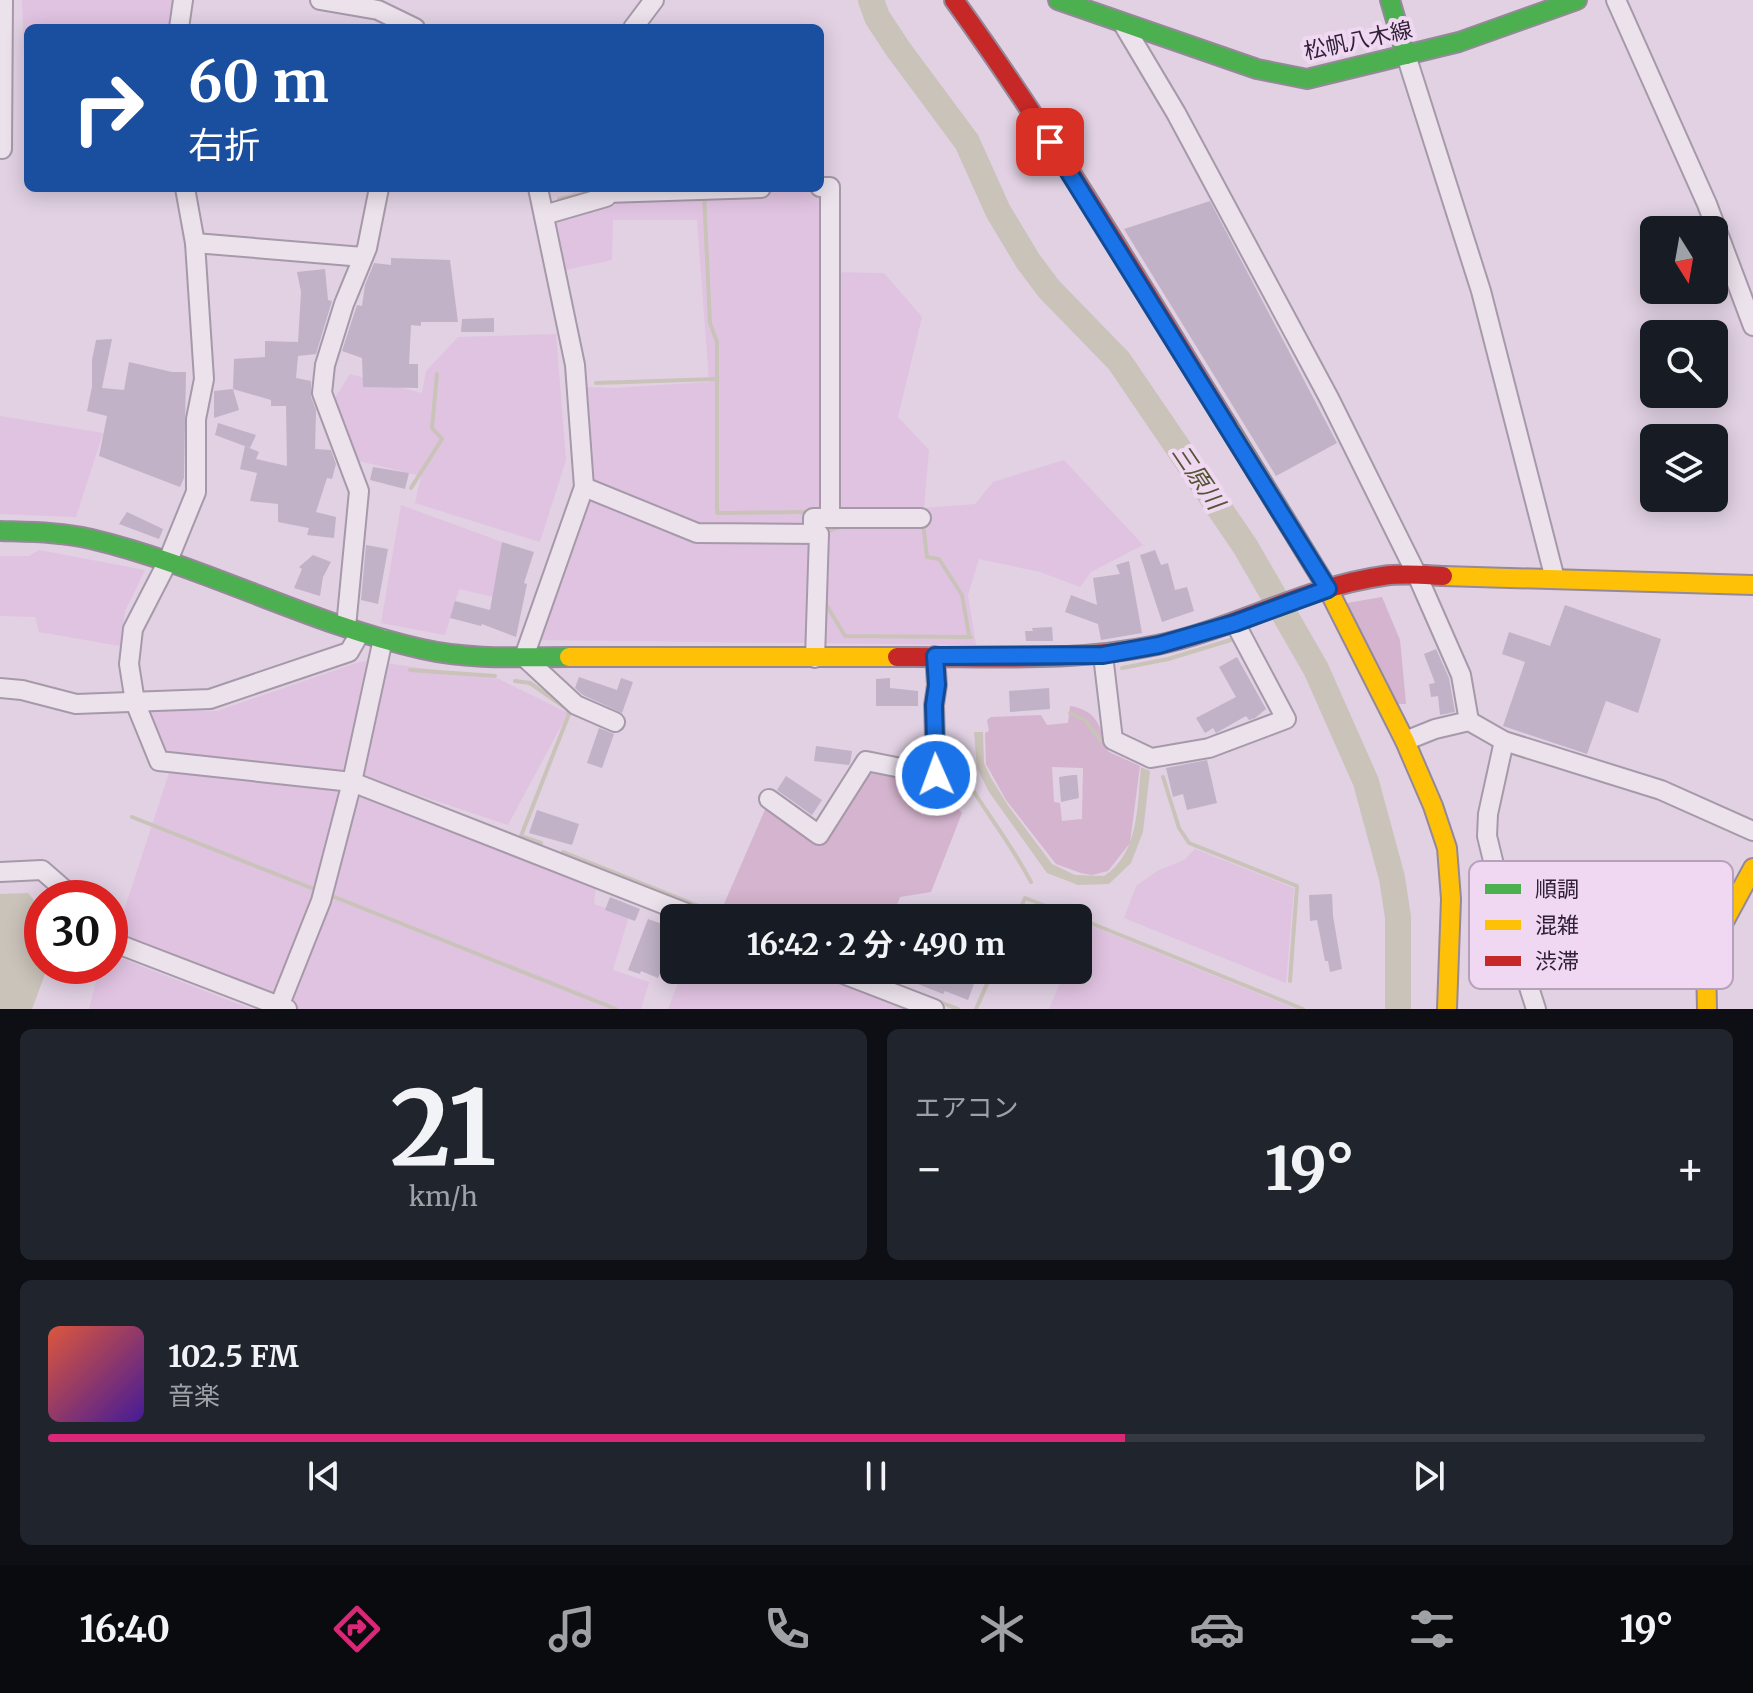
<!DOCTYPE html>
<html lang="ja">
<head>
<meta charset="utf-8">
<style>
  :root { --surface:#171b24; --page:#20242c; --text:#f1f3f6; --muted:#9ea1a6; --line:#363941; --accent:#db2777 }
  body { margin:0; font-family:Merriweather,"Noto Sans JP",serif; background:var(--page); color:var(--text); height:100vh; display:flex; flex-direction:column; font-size:30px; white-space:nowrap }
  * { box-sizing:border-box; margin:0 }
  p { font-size:26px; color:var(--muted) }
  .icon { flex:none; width:44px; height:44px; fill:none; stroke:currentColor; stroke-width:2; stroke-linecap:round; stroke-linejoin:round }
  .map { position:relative; height:1009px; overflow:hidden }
  .drawer { display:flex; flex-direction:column; gap:20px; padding:20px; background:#0d0f14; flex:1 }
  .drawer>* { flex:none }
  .banner { position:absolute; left:24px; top:24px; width:800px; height:168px; border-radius:12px; box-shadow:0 4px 20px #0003; background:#1a4fa0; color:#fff; overflow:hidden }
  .needle { width:52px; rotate:169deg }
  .tools { position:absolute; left:1640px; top:216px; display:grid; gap:16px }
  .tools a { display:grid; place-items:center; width:88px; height:88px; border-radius:12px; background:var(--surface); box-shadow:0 4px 20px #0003; font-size:40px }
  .speed { position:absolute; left:24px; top:880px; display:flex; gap:16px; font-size:40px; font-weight:700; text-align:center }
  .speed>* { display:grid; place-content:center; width:104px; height:104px; border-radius:50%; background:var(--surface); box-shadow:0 4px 20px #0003; line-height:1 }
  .speed .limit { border:12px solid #d22; background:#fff; color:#111 }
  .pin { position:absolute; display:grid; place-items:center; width:68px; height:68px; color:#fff; margin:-34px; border-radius:16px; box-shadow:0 4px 12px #0006 }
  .me { position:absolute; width:88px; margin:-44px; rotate:358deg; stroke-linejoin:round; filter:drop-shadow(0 0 6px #0008) }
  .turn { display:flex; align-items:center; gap:28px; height:168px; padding:0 32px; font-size:36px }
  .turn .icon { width:104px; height:104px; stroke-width:2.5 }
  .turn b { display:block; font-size:56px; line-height:68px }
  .big { font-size:60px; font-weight:700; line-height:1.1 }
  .drawer .widget { flex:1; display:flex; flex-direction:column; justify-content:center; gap:12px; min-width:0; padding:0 28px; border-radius:12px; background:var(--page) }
  .drawer .dial { align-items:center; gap:0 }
  .dial b { font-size:104px; line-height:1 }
  .song { display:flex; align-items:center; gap:24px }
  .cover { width:96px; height:96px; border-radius:12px; background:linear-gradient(135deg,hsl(10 70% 55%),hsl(260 70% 35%)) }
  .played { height:8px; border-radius:4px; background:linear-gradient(90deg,var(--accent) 65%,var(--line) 65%) }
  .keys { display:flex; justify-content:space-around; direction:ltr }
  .heat { display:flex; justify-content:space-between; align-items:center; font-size:44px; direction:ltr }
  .drawer .tiles { flex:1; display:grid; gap:20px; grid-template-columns:1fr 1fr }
  .widget:last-child { grid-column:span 2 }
  .trip { position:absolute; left:660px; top:904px; width:432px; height:80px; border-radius:12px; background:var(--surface); box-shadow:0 4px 20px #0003; font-weight:700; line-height:80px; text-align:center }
  .menu { display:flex; height:128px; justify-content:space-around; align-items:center; background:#090b0e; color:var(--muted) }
  .menu .icon { width:56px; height:56px }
  .menu .active { color:var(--accent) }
  .menu b { font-size:36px; color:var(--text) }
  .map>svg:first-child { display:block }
  .farmland { fill:#e0c3e1 }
  .green { fill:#d4b4ce; fill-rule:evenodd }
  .water { fill:#cac3ba }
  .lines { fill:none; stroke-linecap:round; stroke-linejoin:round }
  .stream { stroke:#cac3ba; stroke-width:4 }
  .river { stroke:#cac3ba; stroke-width:26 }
  .building { fill:#c1b2c7 }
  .street-casing { stroke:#a699a9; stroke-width:22 }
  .fast-casing { stroke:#958999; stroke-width:22 }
  .slow-casing { stroke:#958999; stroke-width:22 }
  .jam-casing { stroke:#958999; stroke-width:22 }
  .street { stroke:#ebe2ec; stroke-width:18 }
  .fast { stroke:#4caf50; stroke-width:18 }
  .slow { stroke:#ffc107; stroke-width:18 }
  .jam { stroke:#c62828; stroke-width:18 }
  .route-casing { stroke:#114b97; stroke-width:20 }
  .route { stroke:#1a73e8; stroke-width:14 }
  .labels { text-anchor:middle; stroke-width:8; stroke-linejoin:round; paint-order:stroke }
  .street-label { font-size:22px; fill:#302138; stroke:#f0d8f3 }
  .water-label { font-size:24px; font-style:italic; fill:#535632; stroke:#f0d8f3 }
  .key { fill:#f0d8f3; stroke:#b6a1bb; stroke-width:2 }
  .key-label { font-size:22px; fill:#302138 }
</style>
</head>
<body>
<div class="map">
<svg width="1753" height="1009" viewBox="0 0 1753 1009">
  <rect width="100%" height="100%" fill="#e1d1e3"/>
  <!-- farmland -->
  <g class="farmland">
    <path d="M22,0H176L171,28H28V63L24,62Z"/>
    <path d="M579,188H818L824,272L884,273L922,317L898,417L929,450L924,508L975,504L993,482L1064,460L1143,545L1091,572L1080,587L1040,572L979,559L968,595L976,645L529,640L584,487L577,387L613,388L709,382L697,220H613L612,260L556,272L544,215Z"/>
    <path d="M556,334L566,460L540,542L415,503L421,476L347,458L328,409L350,374L422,393L426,371L458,337Z"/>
    <path d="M0,416L103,433L76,517L0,514Z"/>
    <path d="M401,505L502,542L493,597L459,589L445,635L381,623Z"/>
    <path d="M39,550L145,570L125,611L120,646L39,632L35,617L0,616V556H29Z"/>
    <path d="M372,660L344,775L165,755L150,710L217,711L356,663Z"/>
    <path d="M385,663L499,679L568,713L508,825L361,776Z"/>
    <path d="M170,770L341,789L314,899L279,1003L115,938Z"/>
    <path d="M357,794L596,884L594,904L629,916L613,970L649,982L641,1009H295L286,1005L332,902Z"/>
    <path d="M1195,849L1294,888L1286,983L1124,918L1136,886L1157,871L1184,860Z"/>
    <path d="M1084,923L1296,1009H1049L1065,970H1078V938Z"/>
    <path d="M110,954L251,1009H89L100,966H110Z"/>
    <path d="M683,970H810L909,1009H668Z"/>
  </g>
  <!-- green -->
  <g class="green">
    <path d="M1382,597L1400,640L1406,704H1395L1347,603Z"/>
    <path d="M1070,706C1094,710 1102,724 1104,746L1109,752L1140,766L1130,843L1108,871L1092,875L1081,873L1056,864L1006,800L986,764L985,733L989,731L987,720L991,717L1041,715L1047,725L1068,723ZM1052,767L1083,768L1082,819L1062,821L1060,803L1054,802Z"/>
    <path d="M867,768C913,778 933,773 962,813L931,892L900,897L892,918H738L721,911L767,805L821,844Z"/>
  </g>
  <!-- water -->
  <g class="water">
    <path d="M974,732H983L984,763L991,778L1007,804L1052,864L1075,875L1104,876C1140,853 1137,804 1141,767L1150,771L1143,832L1131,863L1109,884L1078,885L1047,873L989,792L977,768Z"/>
    <path d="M28,893L42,910V966H48L32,1009H0V894Z"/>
  </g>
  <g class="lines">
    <!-- stream -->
    <g class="stream">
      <path d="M704,194L710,323L717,342V513L808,512"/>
      <path d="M559,199L591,192"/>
      <path d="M596,383L717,379"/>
      <path d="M411,488L442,439L432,428L437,374"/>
      <path d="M920,524H923L927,557L939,559L962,595L969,635"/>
      <path d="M825,532L843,526"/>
      <path d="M824,601L845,636L971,637"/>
      <path d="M1122,668L1168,659L1234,639L1235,642"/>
      <path d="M410,670L495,676"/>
      <path d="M515,681L530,683L567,709L569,714L521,836L541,843"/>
      <path d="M1070,713L1085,720L1101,741"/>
      <path d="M944,774L967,781C988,815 1013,847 1031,882"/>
      <path d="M1163,777L1179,828L1189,843L1297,886L1290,981"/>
      <path d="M132,817L319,891"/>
      <path d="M563,852L729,918"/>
      <path d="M327,894L616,1009"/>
      <path d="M1016,918L1025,898L1070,915"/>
      <path d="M1088,922L1303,1009"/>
      <path d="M859,970L866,973"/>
      <path d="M935,1000L958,1009"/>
      <path d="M976,1009L993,970"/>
    </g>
    <!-- river -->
    <path class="river" d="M871,0L877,17L898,49L967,142L998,211L1028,261L1049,289L1119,361L1245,546L1316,669L1366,782L1392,878L1398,917V1009"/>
  </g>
  <!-- building -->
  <g class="building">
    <path d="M1210,201L1337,443L1276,476L1124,229Z"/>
    <path d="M391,258L450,260L458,322H421V326L411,325L409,364H418V388L363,387L362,358L342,351L357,305L362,306L365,285L374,263L391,265Z"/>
    <path d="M325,269L328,300L332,301L316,354L298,356L296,378L311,381V397L316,410L315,449L331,450L336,464L332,479L327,478L316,512L336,517L334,538L307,535L309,528L278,522V504L250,501L257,473L240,469L245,446L259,452L256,459L287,466L286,406H271V400L233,389L234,359L265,357V341L298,342L301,292L297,272Z"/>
    <path d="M494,318V332H461L462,319Z"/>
    <path d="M112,339L102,388L124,390L129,362L172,372H186L184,478L180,487L99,456L107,416L87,411L92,387V360L96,340Z"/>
    <path d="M233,389L239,410L214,418V391Z"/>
    <path d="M218,423L256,435L250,448L215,435Z"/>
    <path d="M373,467L409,473L405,489L370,480Z"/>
    <path d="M127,512L163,529L159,539L119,524Z"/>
    <path d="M502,542L534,552L524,583L527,584L516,637L482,624L481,626L450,618L455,601L490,610Z"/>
    <path d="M366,545L388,549L378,604L361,600Z"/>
    <path d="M1155,550L1161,565L1168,563L1175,590L1187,587L1194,611L1162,622L1140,555Z"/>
    <path d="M313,555L331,562L323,577L320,596L294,588L302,569L299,567Z"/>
    <path d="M1129,561L1142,633L1101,640L1098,624L1065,612L1071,595L1097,605L1093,578L1120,574L1116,565Z"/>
    <path d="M1565,605L1661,639L1638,713L1606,701L1587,754L1503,726L1525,662L1502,654L1509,632L1550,646Z"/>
    <path d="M1052,627L1053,641H1026L1025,631H1033L1032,628Z"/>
    <path d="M1436,649L1449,678L1455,712L1440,715L1438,696L1431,697L1429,684L1435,683L1424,654Z"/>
    <path d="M1237,657L1266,709L1255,718L1249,720L1246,716L1216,733L1213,728L1205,733L1196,718L1236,697L1219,667Z"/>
    <path d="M579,677L617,690L621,678L633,682L622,713L583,695L575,688Z"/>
    <path d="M890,678V688L918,691V706H876V679Z"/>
    <path d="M1049,688L1050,709L1010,712L1009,691Z"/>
    <path d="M599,728L614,734L602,768L587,763Z"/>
    <path d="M816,746L852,751L850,763L849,765L814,761Z"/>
    <path d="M1207,760L1217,803L1187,810L1183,794L1173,797L1166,768Z"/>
    <path d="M1073,775H1077L1079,798L1061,802L1059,777Z"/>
    <path d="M786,776L822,800L812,815L777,790Z"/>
    <path d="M537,810L579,824L572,845L529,833Z"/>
    <path d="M1332,894L1333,916L1342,969L1330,972L1328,961H1325L1317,920L1310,921L1309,895Z"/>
    <path d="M610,897L640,909L635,921L605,910Z"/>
    <path d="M648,919L674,928V942L658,978L641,971L640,974L628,970Z"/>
    <path d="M883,970H971L978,973L968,1000L945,991L943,994Z"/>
  </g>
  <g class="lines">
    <defs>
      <g id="street">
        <path d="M320,0L378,10L415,28"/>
        <path d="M1616,0L1707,204L1753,326"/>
        <path d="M1123,24L1176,113L1329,398L1417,575L1461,675L1469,721"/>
        <path d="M179,28L183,0"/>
        <path d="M633,28L654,0"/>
        <path d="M1406,55L1481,291L1555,579"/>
        <path d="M2,149L3,0"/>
        <path d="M820,187H830V518"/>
        <path d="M185,188L195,243L204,379L196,419V492L167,563L133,629L129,664L135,702L159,761L352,782L699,918"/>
        <path d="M538,188L575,365L584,487L524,657L576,705L615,722"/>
        <path d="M606,193L761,188"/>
        <path d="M544,215L606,197V188"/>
        <path d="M195,243L363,257"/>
        <path d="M584,487L697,533L819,534L815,658"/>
        <path d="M813,534V518H921"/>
        <path d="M346,627L359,491L322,393L325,365L344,304L367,248L379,188"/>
        <path d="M1103,655L1113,740L1151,758L1209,748L1286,719L1235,623"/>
        <path d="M0,688L22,690L76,704L210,699L349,652L360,633"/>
        <path d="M1405,741L1435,729L1469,721L1504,741L1661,790L1753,831"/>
        <path d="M1504,741L1488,814L1487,836L1508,922L1536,1009"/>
        <path d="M769,799L819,835L866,761L936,775L934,705L937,685L935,656"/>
        <path d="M0,872L42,870L74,898"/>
        <path d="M110,941L287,1009"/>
        <path d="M833,970L934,1009"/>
        <path d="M278,1009L321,901L352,782L383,639"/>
      </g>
      <g id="fast">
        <path d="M1058,0L1257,69L1307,79L1459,42L1577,0"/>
        <path d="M1390,0L1406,55"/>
        <path d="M0,531C30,532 62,532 91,539C205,566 309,624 422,649C470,660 520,657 569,657"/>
      </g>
      <g id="slow">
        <path d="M1228,426L1328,589L1405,741L1433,806L1447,848L1451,899L1447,1009"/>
        <path d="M1443,576L1753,585"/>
        <path d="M569,657H897"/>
        <path d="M1707,1009L1706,964L1713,942L1753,868"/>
      </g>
      <g id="jam">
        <path d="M954,0C1053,137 1139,282 1228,426"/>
        <path d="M897,657C982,656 1072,663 1157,645C1234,629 1305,587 1383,576C1402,573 1423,575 1443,576"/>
      </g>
    </defs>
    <!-- street casing -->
    <use href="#street" class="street-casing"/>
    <!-- fast casing -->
    <use href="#fast" class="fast-casing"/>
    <!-- slow casing -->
    <use href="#slow" class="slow-casing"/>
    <!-- jam casing -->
    <use href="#jam" class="jam-casing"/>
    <!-- street -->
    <use href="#street" class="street"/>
    <!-- fast -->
    <use href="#fast" class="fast"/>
    <!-- slow -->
    <use href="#slow" class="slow"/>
    <!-- jam -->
    <use href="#jam" class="jam"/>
  </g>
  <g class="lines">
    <defs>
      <path id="route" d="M936,775L934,705L937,685L935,656L1103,655L1159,645L1235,623L1328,589L1050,142"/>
    </defs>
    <!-- route casing -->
    <use href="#route" class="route-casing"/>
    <!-- route -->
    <use href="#route" class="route"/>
  </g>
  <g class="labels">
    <!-- street labels -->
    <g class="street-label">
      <text transform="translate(1358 40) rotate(-12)" y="8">松帆八木線</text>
    </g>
    <!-- water labels -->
    <g class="water-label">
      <text transform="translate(1198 477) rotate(56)" y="8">三原川</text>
    </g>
  </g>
  <!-- legend -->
  <rect x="1469" y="861" width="264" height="128" rx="12" class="key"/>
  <rect x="1485" y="884" width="36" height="10" fill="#4caf50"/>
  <rect x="1485" y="920" width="36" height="10" fill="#ffc107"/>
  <rect x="1485" y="956" width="36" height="10" fill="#c62828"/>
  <g class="key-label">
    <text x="1535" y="897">順調</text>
    <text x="1535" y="933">混雑</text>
    <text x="1535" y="969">渋滞</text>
  </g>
</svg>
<div class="tools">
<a><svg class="needle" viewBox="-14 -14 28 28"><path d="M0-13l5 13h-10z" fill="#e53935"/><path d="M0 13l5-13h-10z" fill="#9ea1a6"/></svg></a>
<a><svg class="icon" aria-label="search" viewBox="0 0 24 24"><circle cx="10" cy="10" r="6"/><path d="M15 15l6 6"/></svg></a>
<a><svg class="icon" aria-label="layers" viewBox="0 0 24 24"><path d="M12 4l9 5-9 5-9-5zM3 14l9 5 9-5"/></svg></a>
</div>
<div class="speed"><div class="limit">30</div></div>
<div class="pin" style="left:1050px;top:142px;background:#d93025"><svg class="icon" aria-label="arrive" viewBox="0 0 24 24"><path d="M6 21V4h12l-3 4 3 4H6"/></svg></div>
<svg class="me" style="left:936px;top:775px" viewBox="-20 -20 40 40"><circle r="17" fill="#1a73e8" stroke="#fff" stroke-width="3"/><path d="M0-11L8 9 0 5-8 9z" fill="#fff"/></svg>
<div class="trip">16:42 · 2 分 · 490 m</div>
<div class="banner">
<div class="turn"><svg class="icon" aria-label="right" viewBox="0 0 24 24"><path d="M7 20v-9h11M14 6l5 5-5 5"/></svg><div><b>60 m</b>右折</div></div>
</div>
</div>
<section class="drawer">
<div class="tiles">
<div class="widget dial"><b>21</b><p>km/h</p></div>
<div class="widget"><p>エアコン</p>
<div class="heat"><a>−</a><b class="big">19°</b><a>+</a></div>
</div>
<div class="widget">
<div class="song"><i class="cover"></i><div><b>102.5 FM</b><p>音楽</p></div></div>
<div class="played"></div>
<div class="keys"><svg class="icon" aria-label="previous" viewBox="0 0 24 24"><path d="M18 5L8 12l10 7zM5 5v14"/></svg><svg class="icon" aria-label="pause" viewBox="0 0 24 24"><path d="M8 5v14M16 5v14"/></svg><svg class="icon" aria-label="next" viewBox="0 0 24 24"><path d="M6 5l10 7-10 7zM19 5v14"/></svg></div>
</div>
</div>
</section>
<nav class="menu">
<b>16:40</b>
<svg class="icon active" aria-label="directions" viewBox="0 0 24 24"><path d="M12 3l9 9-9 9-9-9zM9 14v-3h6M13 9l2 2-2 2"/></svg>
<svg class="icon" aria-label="music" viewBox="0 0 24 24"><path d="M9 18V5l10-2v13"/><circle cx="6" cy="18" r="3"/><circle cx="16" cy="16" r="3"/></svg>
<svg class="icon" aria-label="phone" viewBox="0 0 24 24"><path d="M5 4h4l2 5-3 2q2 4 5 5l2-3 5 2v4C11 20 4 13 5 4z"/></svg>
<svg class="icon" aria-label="climate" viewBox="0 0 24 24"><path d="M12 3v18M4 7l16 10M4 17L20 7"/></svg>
<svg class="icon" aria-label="car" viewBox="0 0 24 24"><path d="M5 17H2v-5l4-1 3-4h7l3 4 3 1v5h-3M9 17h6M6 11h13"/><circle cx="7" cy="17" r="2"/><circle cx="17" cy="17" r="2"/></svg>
<svg class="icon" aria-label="filters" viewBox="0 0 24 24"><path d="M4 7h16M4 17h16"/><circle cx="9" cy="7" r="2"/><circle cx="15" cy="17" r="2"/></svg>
<b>19°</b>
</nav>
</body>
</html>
